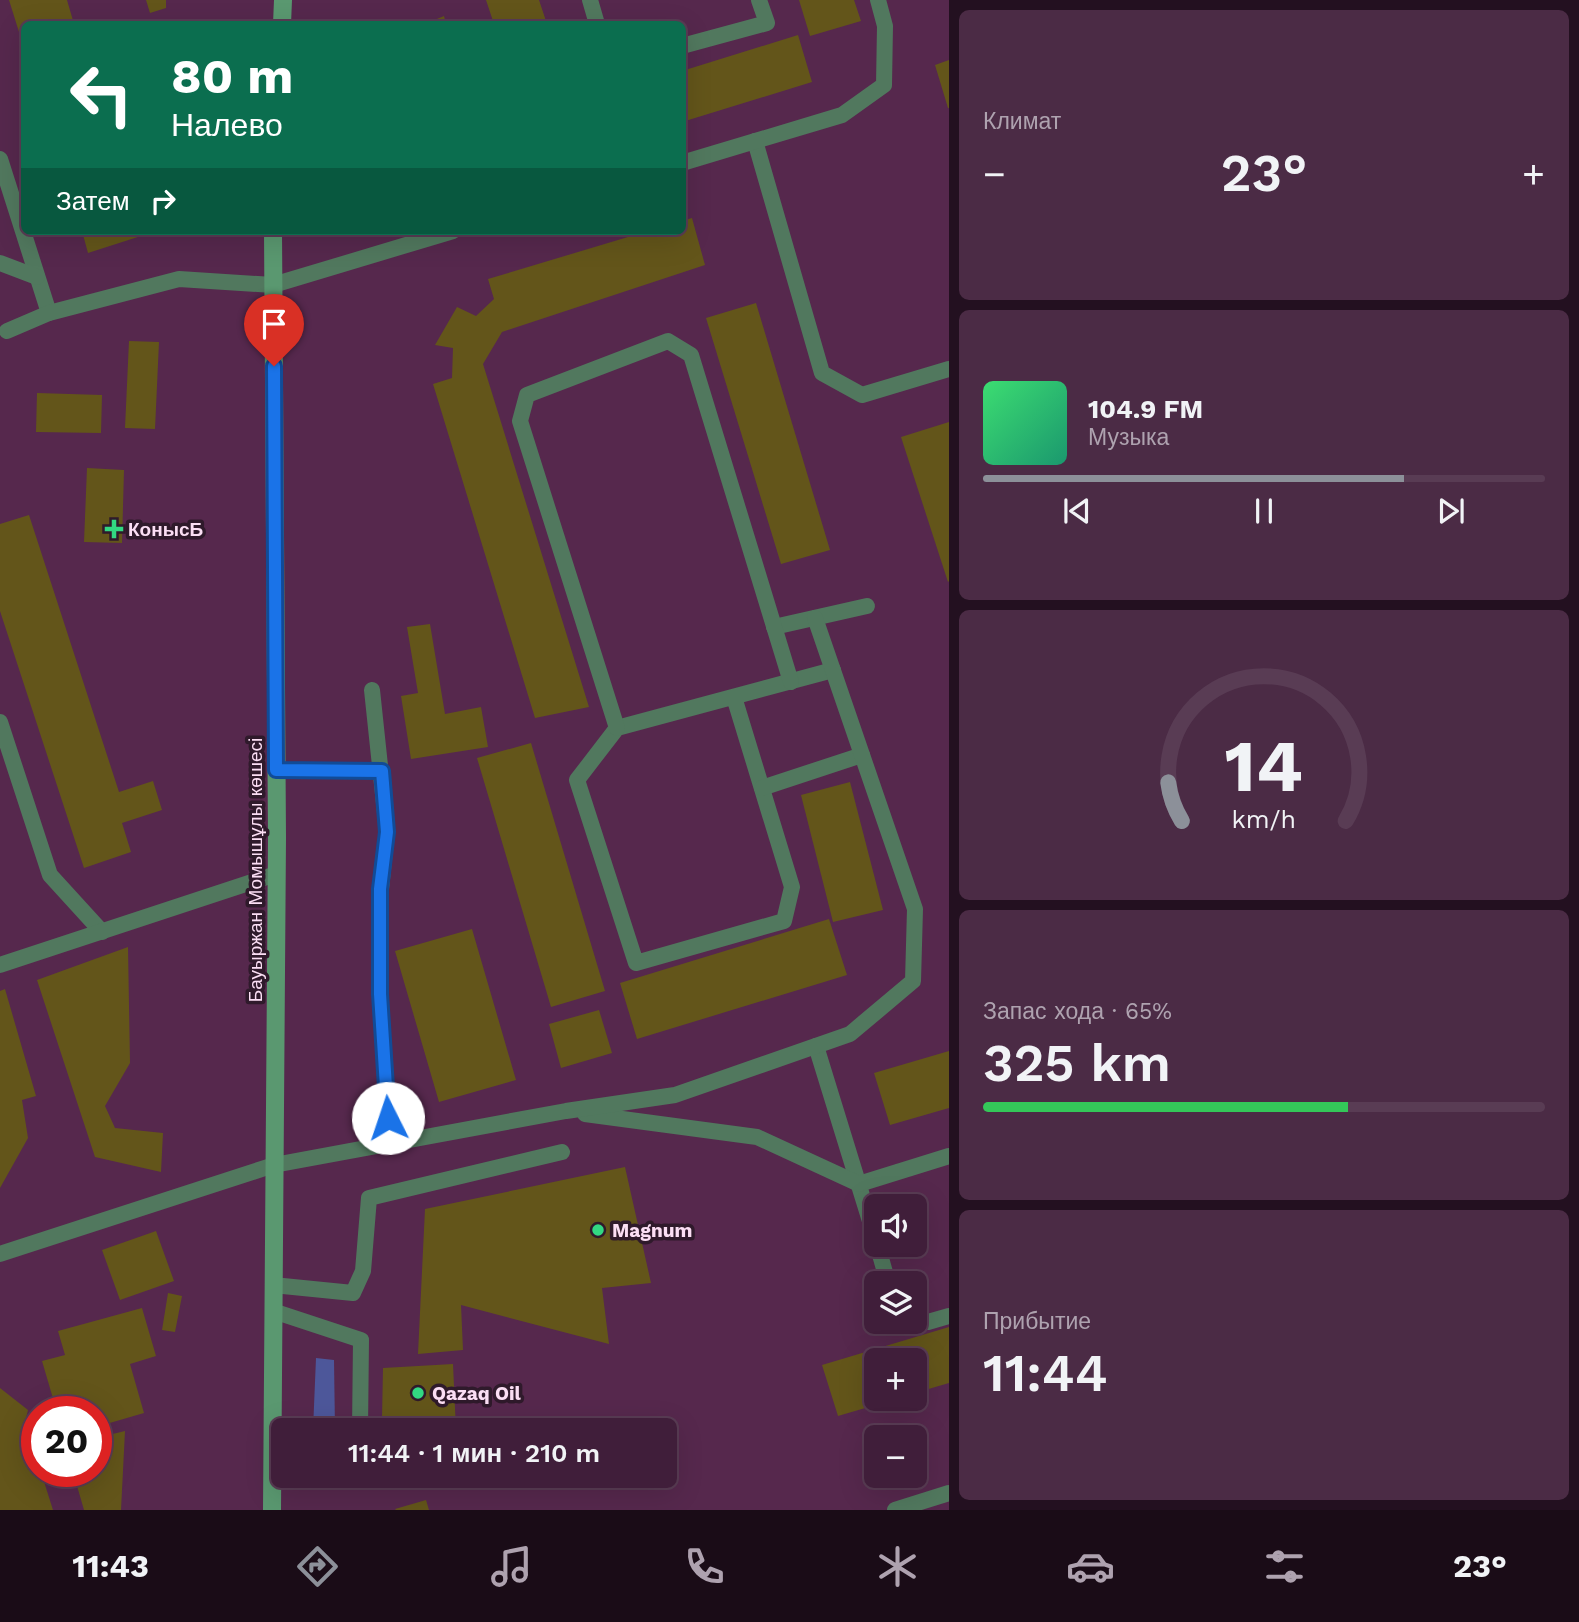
<!DOCTYPE html>
<html lang="ru">
<head>
<meta charset="utf-8">
<style>
  :root { --surface:#401e3a; --page:#4b2b45; --text:#f1f3f6; --muted:#aea2af; --line:#593c54; --accent:#8c9099 }
  body { margin:0; font-family:"Work Sans",sans-serif; background:var(--page); color:var(--text); height:100vh; display:flex; flex-direction:column; font-size:26px; white-space:nowrap }
  * { box-sizing:border-box; margin:0 }
  p { font-size:23px; color:var(--muted) }
  .icon { flex:none; width:38px; height:38px; fill:none; stroke:currentColor; stroke-width:2; stroke-linecap:round; stroke-linejoin:round }
  .map { position:relative; flex:1; overflow:hidden }
  .side { display:flex; flex-direction:column; gap:10px; padding:10px; background:#231020; width:630px }
  .side>* { flex:none }
  .hud { position:absolute; left:21px; top:21px; width:665px; height:214px; border-radius:10px; box-shadow:0 7px 28px #0002,0 0 0 2px var(--line); background:#0b6e4f; color:#fff; overflow:hidden }
  .controls { position:absolute; left:864px; top:1194px; display:grid; gap:14px }
  .controls a { display:grid; place-items:center; width:63px; height:63px; border-radius:10px; background:var(--surface); box-shadow:0 7px 28px #0002,0 0 0 2px var(--line); font-size:35px }
  .speed { position:absolute; left:21px; top:1396px; display:flex; gap:14px; font-size:35px; font-weight:700; text-align:center }
  .speed>* { display:grid; place-content:center; width:91px; height:91px; border-radius:50%; background:var(--surface); box-shadow:0 7px 28px #0002,0 0 0 2px var(--line); line-height:1 }
  .speed .limit { border:10px solid #d22; background:#fff; color:#111 }
  .pin { position:absolute; display:grid; place-items:center; width:60px; height:60px; color:#fff; margin:-72px -30px; border-radius:50% 50% 50% 0; rotate:-45deg; box-shadow:0 0 7px #0007 }
  .pin .icon { rotate:45deg }
  .me { position:absolute; width:77px; margin:-38px; rotate:356deg; stroke-linejoin:round; filter:drop-shadow(0 0 5px #0008) }
  .turn { display:flex; align-items:center; gap:24px; height:147px; padding:0 35px; font-size:32px }
  .turn .icon { width:91px; height:91px; stroke-width:2.5 }
  .turn b { display:block; font-size:49px; line-height:60px }
  .then { display:flex; align-items:center; height:66px; padding:0 35px; background:#0003; gap:14px; font-size:26px }
  .big { font-size:52px; font-weight:600; line-height:1.1 }
  .side .card { flex:1; display:flex; flex-direction:column; justify-content:center; gap:10px; min-width:0; padding:0 24px; border-radius:10px; background:var(--page) }
  .side .dial { align-items:center; gap:0 }
  .dial svg { height:182px; overflow:visible; fill:none; stroke:var(--line); stroke-width:7; stroke-linecap:round; text-anchor:middle }
  .dial text { fill:var(--text); stroke:none }
  .song { display:flex; align-items:center; gap:21px }
  .cover { width:84px; height:84px; border-radius:10px; background:linear-gradient(135deg,hsl(140 70% 55%),hsl(160 70% 35%)) }
  .played { height:7px; border-radius:4px; background:linear-gradient(90deg,var(--accent) 75%,var(--line) 75%) }
  .keys { display:flex; justify-content:space-around; direction:ltr }
  .heat { display:flex; justify-content:space-between; align-items:center; font-size:38px; direction:ltr }
  .charge { height:10px; border-radius:5px; background:linear-gradient(90deg,#34c759 65%,var(--line) 0) }
  .trip { position:absolute; left:271px; top:1418px; width:406px; height:70px; border-radius:10px; background:var(--surface); box-shadow:0 7px 28px #0002,0 0 0 2px var(--line); font-weight:600; line-height:70px; text-align:center }
  .dock { display:flex; height:112px; justify-content:space-around; align-items:center; background:#1a0c17; color:var(--muted) }
  .dock .icon { width:49px; height:49px }
  .dock .selected { color:var(--accent) }
  .dock b { font-size:32px; color:var(--text) }
  main { display:flex; flex:1; min-height:0 }
  .map>svg:first-child { display:block }
  .green { fill:#4d579a }
  .building { fill:#63551a }
  .lines { fill:none; stroke-linecap:round; stroke-linejoin:round }
  .lane { stroke:#51785e; stroke-width:16 }
  .secondary { stroke:#5a9870; stroke-width:18 }
  .route-casing { stroke:#114b97; stroke-width:18 }
  .route { stroke:#1a73e8; stroke-width:12 }
  .poi-dot { fill:#32d882; stroke:#2f1a2b; stroke-width:2.5 }
  .labels { text-anchor:middle; stroke-width:7; stroke-linejoin:round; paint-order:stroke }
  .poi-label { font-size:19px; font-weight:bold; fill:#fbdef4; stroke:#2f1a2b; text-anchor:start }
  .street-label { font-size:19px; fill:#fbdef4; stroke:#2f1a2b }
</style>
</head>
<body>
<main>
<div class="map">
<svg width="949" height="1510" viewBox="0 0 949 1510">
  <rect width="100%" height="100%" fill="#56284d"/>
  <!-- green -->
  <path class="green" d="M316,1358L334,1360L335,1430H313Z"/>
  <!-- building -->
  <g class="building">
    <path d="M9,0H67L74,24H24V48Z"/>
    <path d="M146,0H166V8L150,13Z"/>
    <path d="M486,0H539L547,24H494Z"/>
    <path d="M799,0H854L861,21L810,36Z"/>
    <path d="M444,16L446,24H425Z"/>
    <path d="M798,35L812,82L682,122V71Z"/>
    <path d="M949,60V108H948L935,65Z"/>
    <path d="M692,218L705,265L502,332L483,364L589,707L535,718L433,384L452,378L453,348L435,345L457,307L476,316L494,299L488,279L648,231H682V221Z"/>
    <path d="M82,231H139L141,236L88,253Z"/>
    <path d="M756,303L830,550L781,564L706,318Z"/>
    <path d="M129,341L159,342L155,429L125,428Z"/>
    <path d="M37,393L102,395L101,433L36,432Z"/>
    <path d="M949,422V581L948,582L901,437Z"/>
    <path d="M87,468L124,470L122,543L84,542Z"/>
    <path d="M29,515L119,792L153,781L162,810L122,823L131,852L84,868L0,611V524Z"/>
    <path d="M430,624L445,714L481,707L488,747L411,759L401,696L418,693L407,627Z"/>
    <path d="M531,743L605,991L551,1007L477,758Z"/>
    <path d="M850,782L883,910L833,922L801,795Z"/>
    <path d="M829,919L847,975L637,1039L620,983Z"/>
    <path d="M472,929L516,1080L439,1102L395,951Z"/>
    <path d="M128,947L130,1063L105,1106L115,1128L163,1133L161,1172L95,1157L37,980Z"/>
    <path d="M5,989L36,1096L22,1100L28,1138L0,1188V991Z"/>
    <path d="M599,1010L612,1053L561,1068L549,1024Z"/>
    <path d="M949,1051V1108L890,1125L874,1073Z"/>
    <path d="M625,1167L651,1283L602,1288L609,1344L461,1305L463,1350L418,1354L425,1209Z"/>
    <path d="M156,1231L174,1281L120,1300L102,1250Z"/>
    <path d="M168,1293L182,1296L175,1332L162,1330Z"/>
    <path d="M142,1308L156,1356L130,1364L144,1413L96,1427V1412H57L42,1361L65,1355L58,1331Z"/>
    <path d="M949,1327V1383L915,1393V1360H877V1398L896,1399L838,1416L822,1365Z"/>
    <path d="M453,1364L456,1430H428V1424L382,1418L383,1368Z"/>
    <path d="M0,1388L28,1410L25,1422L37,1458V1472H41L53,1510H0Z"/>
    <path d="M125,1431L121,1510H84L73,1472H96V1438Z"/>
    <path d="M426,1500L429,1510H396L395,1509Z"/>
  </g>
  <g class="lines">
    <!-- lane -->
    <g class="lane">
      <path d="M590,0L597,24"/>
      <path d="M682,46L767,23L759,0"/>
      <path d="M755,141L822,373L862,395L949,369"/>
      <path d="M0,159L49,313"/>
      <path d="M682,163L842,115L884,85L885,26L878,0"/>
      <path d="M0,263L37,277"/>
      <path d="M7,331L49,313L179,279L273,285L453,231"/>
      <path d="M774,627L867,606"/>
      <path d="M372,690L387,832L381,889L380,994L389,1143"/>
      <path d="M734,697L792,887L784,921L636,963L577,780L617,728L833,670"/>
      <path d="M0,722L50,875L102,932"/>
      <path d="M617,728L520,421L527,395L668,341L691,355L791,682"/>
      <path d="M276,770L382,771"/>
      <path d="M762,788L862,755"/>
      <path d="M0,965L276,874"/>
      <path d="M816,1046L877,1244"/>
      <path d="M585,1114L757,1137L859,1184L949,1156"/>
      <path d="M877,1244L888,1283"/>
      <path d="M0,1254L274,1165L566,1111L675,1095L850,1034L913,981L915,909L815,618"/>
      <path d="M273,1285L353,1293L363,1271L369,1198L562,1152"/>
      <path d="M273,1311L361,1340L360,1430"/>
      <path d="M915,1320L928,1322L949,1316"/>
      <path d="M272,1485L299,1475"/>
      <path d="M895,1510L949,1493"/>
    </g>
    <!-- secondary -->
    <g class="secondary">
      <path d="M282,24L283,0"/>
      <path d="M272,1510L277,838L273,231"/>
    </g>
  </g>
  <g class="lines">
    <defs>
      <path id="route" d="M274,366L276,770L382,771L387,832L380,889V994L388,1118"/>
    </defs>
    <!-- route casing -->
    <use href="#route" class="route-casing"/>
    <!-- route -->
    <use href="#route" class="route"/>
  </g>
  <!-- markers -->
  <g class="poi-dot">
    <path d="M110.5 518.5h7v7h7v7h-7v7h-7v-7h-7v-7h7z"/>
    <circle cx="598" cy="1230" r="7"/>
    <circle cx="418" cy="1393" r="7"/>
  </g>
  <g class="labels">
    <!-- poi labels -->
    <g class="poi-label">
      <text x="128" y="536">КонысБ</text>
      <text x="612" y="1237">Magnum</text>
      <text x="432" y="1400">Qazaq Oil</text>
    </g>
    <!-- street labels -->
    <g class="street-label">
      <text transform="translate(255 870) rotate(-90)" y="7">Бауыржан Момышұлы көшесі</text>
    </g>
  </g>
</svg>
<div class="controls">
<a><svg class="icon" aria-label="sound" viewBox="0 0 24 24"><path d="M4 9h4l5-4v14l-5-4H4zM17 9q2 3 0 6"/></svg></a>
<a><svg class="icon" aria-label="layers" viewBox="0 0 24 24"><path d="M12 4l9 5-9 5-9-5zM3 14l9 5 9-5"/></svg></a>
<a>+</a>
<a>−</a>
</div>
<div class="speed"><div class="limit">20</div></div>
<div class="pin" style="left:274px;top:366px;background:#d93025"><svg class="icon" aria-label="arrive" viewBox="0 0 24 24"><path d="M6 21V4h12l-3 4 3 4H6"/></svg></div>
<svg class="me" style="left:388px;top:1118px" viewBox="-20 -20 40 40"><circle r="19" fill="#fff"/><path d="M0-13L10 11 0 6-10 11z" fill="#1a73e8"/></svg>
<div class="trip">11:44 · 1 мин · 210 m</div>
<div class="hud">
<div class="turn"><svg class="icon" aria-label="left" viewBox="0 0 24 24"><path d="M17 20v-9H6M10 6l-5 5 5 5"/></svg><div><b>80 m</b>Налево</div></div>
<div class="then">Затем<svg class="icon" aria-label="right" viewBox="0 0 24 24"><path d="M7 20v-9h11M14 6l5 5-5 5"/></svg></div>
</div>
</div>
<section class="side">
<div class="card"><p>Климат</p>
<div class="heat"><a>−</a><b class="big">23°</b><a>+</a></div>
</div>
<div class="card">
<div class="song"><i class="cover"></i><div><b>104.9 FM</b><p>Музыка</p></div></div>
<div class="played"></div>
<div class="keys"><svg class="icon" aria-label="previous" viewBox="0 0 24 24"><path d="M18 5L8 12l10 7zM5 5v14"/></svg><svg class="icon" aria-label="pause" viewBox="0 0 24 24"><path d="M8 5v14M16 5v14"/></svg><svg class="icon" aria-label="next" viewBox="0 0 24 24"><path d="M6 5l10 7-10 7zM19 5v14"/></svg></div>
</div>
<div class="card dial"><svg viewBox="0 0 100 80">
<path d="M14 69A42 42 0 1 1 86 69"/>
<path d="M14 69A42 42 0 0 1 8 52" stroke="#8c9099"/>
<text x="50" y="56" font-size="32" font-weight="700">14</text>
<text x="50" y="72" font-size="11">km/h</text>
</svg></div>
<div class="card"><p>Запас хода · 65%</p><b class="big">325 km</b><div class="charge"></div></div>
<div class="card"><p>Прибытие</p><b class="big">11:44</b></div>
</section>
</main>
<nav class="dock">
<b>11:43</b>
<svg class="icon selected" aria-label="directions" viewBox="0 0 24 24"><path d="M12 3l9 9-9 9-9-9zM9 14v-3h6M13 9l2 2-2 2"/></svg>
<svg class="icon" aria-label="music" viewBox="0 0 24 24"><path d="M9 18V5l10-2v13"/><circle cx="6" cy="18" r="3"/><circle cx="16" cy="16" r="3"/></svg>
<svg class="icon" aria-label="phone" viewBox="0 0 24 24"><path d="M5 4h4l2 5-3 2q2 4 5 5l2-3 5 2v4C11 20 4 13 5 4z"/></svg>
<svg class="icon" aria-label="climate" viewBox="0 0 24 24"><path d="M12 3v18M4 7l16 10M4 17L20 7"/></svg>
<svg class="icon" aria-label="car" viewBox="0 0 24 24"><path d="M5 17H2v-5l4-1 3-4h7l3 4 3 1v5h-3M9 17h6M6 11h13"/><circle cx="7" cy="17" r="2"/><circle cx="17" cy="17" r="2"/></svg>
<svg class="icon" aria-label="filters" viewBox="0 0 24 24"><path d="M4 7h16M4 17h16"/><circle cx="9" cy="7" r="2"/><circle cx="15" cy="17" r="2"/></svg>
<b>23°</b>
</nav>
</body>
</html>
